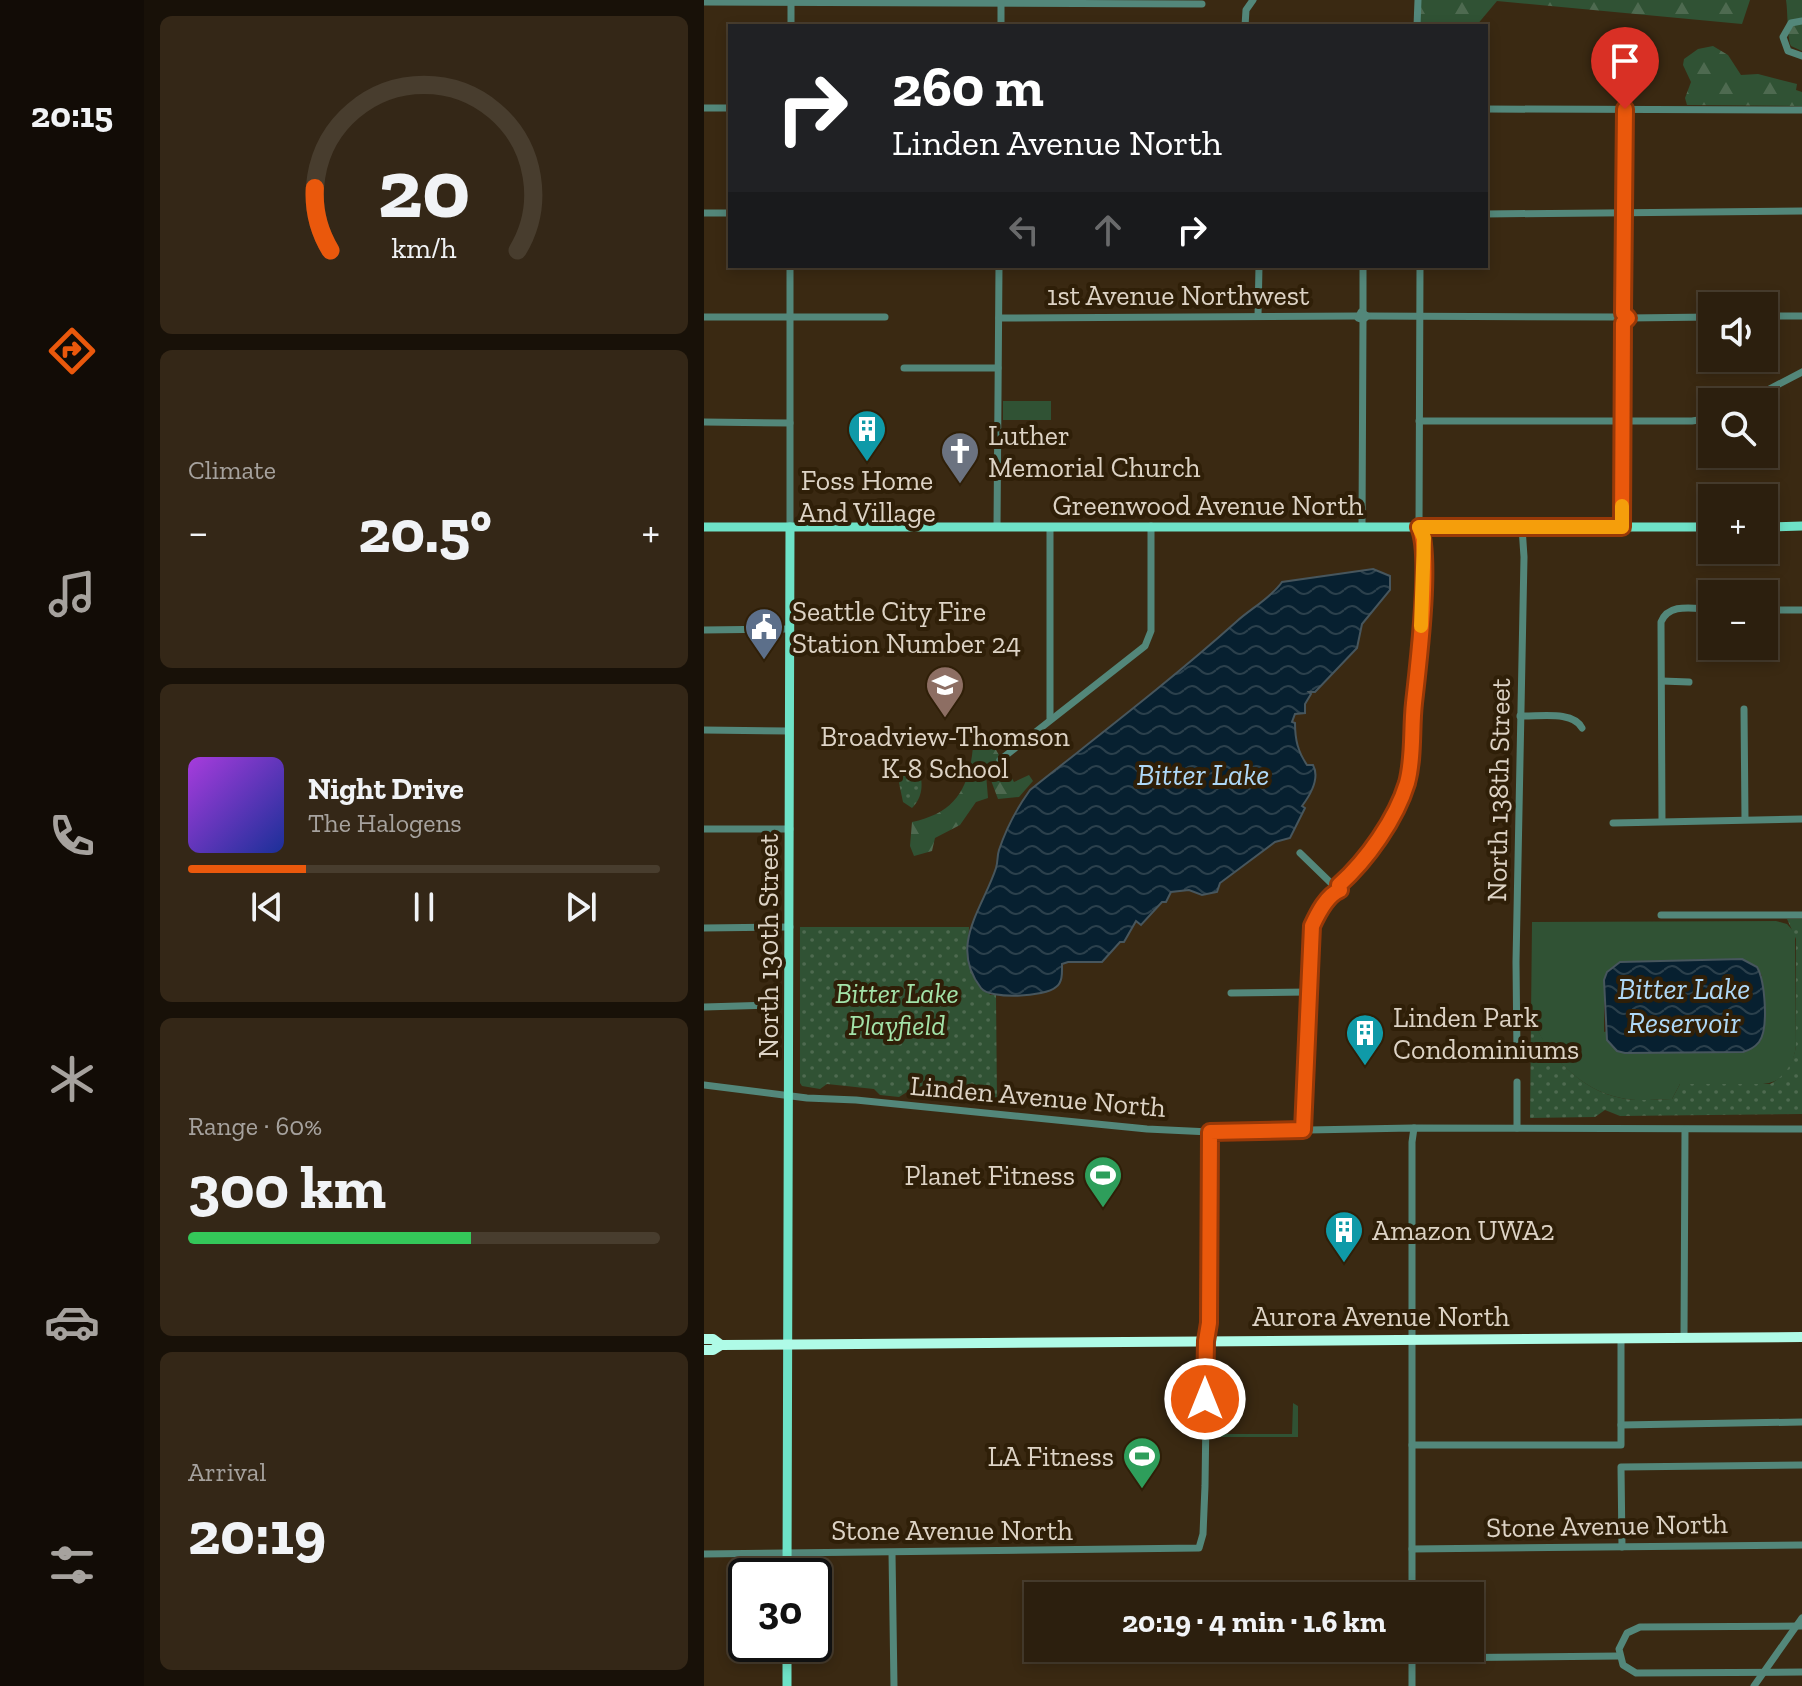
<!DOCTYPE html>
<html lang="en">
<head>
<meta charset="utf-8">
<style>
  :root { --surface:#2c1f0e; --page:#342717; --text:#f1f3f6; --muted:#a6a29e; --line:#483d2e; --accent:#ea580c }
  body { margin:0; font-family:"Zilla Slab",serif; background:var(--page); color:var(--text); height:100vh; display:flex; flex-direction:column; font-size:30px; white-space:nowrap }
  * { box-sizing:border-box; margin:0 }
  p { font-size:26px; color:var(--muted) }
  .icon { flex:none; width:44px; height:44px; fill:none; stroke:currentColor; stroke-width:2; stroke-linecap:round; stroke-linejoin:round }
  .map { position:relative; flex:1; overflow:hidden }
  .details { display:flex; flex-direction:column; gap:16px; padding:16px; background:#181108; width:560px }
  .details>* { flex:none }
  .top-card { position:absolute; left:24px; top:24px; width:760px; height:244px; border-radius:0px; box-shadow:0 4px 12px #0003,0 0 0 2px var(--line); background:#202124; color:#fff; overflow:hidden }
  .buttons { position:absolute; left:994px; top:292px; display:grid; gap:16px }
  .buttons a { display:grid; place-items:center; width:80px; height:80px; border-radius:0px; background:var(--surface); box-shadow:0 4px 12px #0003,0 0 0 2px var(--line); font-size:40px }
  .speed { position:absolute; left:24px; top:1558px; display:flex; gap:16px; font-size:40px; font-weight:700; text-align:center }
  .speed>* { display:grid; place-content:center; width:104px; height:104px; border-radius:50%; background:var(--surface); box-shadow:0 4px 12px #0003,0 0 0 2px var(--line); line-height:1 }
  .speed .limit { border:4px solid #111; border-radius:12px; background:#fff; color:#111 }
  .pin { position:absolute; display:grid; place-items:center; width:68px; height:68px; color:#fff; margin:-82px -34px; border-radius:50% 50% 50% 0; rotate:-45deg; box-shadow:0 0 8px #0007 }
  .pin .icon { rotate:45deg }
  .me { position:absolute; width:88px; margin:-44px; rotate:0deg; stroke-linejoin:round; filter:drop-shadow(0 0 6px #0008) }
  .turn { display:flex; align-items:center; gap:28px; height:168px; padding:0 32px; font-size:36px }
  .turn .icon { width:104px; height:104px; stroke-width:2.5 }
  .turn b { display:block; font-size:56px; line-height:68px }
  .lanes { display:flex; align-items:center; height:76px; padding:0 32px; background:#0003; justify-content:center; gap:40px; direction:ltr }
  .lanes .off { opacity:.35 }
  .big { font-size:60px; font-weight:700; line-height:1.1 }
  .details .widget { flex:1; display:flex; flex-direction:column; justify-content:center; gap:12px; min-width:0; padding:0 28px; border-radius:12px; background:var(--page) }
  .details .dial { align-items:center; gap:0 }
  .dial svg { height:208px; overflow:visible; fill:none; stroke:var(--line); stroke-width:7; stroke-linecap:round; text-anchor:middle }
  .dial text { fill:var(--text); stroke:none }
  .song { display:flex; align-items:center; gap:24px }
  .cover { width:96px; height:96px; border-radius:12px; background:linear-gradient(135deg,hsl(280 70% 55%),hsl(230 70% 35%)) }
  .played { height:8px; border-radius:4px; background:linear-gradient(90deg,var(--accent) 25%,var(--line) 25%) }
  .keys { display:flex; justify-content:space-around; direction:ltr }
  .heat { display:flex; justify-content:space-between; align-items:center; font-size:44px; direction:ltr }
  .charge { height:12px; border-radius:6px; background:linear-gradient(90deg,#34c759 60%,var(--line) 0) }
  .trip { position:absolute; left:320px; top:1582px; width:460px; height:80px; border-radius:0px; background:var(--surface); box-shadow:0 4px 12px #0003,0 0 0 2px var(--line); font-weight:700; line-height:80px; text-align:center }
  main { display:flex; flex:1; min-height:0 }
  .dock { display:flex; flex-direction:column; width:144px; justify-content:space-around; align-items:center; background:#120c06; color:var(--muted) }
  .dock .icon { width:56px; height:56px }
  .dock .current { color:var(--accent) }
  .dock b { font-size:36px; color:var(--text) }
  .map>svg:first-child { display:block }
  .grass { fill:#305234; fill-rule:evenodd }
  .forest { fill:url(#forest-firs) }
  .park { fill:url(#park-dots) }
  .water { fill:url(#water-waves); stroke:#47565d; stroke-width:2 }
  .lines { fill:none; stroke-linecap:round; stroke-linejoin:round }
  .minor { stroke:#53877a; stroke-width:7 }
  .major { stroke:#6ee2c7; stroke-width:9 }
  .highway { stroke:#affbe7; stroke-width:10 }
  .route-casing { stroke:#983908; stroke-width:20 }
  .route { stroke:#ea580c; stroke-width:14 }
  .slow { stroke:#f59e0b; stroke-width:14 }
  .labels { text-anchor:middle; stroke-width:8; stroke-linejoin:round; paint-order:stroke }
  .street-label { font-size:28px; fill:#ddd3c5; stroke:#2f1f08 }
  .poi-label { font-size:28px; fill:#ddd3c5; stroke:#2f1f08; text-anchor:start }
  .park-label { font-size:28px; font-style:italic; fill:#a3e3a9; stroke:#2f1f08 }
  .water-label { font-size:30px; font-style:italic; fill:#aed8f7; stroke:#2f1f08 }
</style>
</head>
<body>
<main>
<nav class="dock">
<b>20:15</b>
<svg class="icon current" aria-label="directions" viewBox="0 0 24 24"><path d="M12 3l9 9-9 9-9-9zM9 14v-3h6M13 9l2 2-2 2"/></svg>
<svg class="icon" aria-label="music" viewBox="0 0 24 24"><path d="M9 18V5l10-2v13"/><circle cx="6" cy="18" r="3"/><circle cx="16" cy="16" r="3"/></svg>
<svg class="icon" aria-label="phone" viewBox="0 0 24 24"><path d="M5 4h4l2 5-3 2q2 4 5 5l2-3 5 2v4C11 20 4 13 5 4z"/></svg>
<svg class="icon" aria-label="climate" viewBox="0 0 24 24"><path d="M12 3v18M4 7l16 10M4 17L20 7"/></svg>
<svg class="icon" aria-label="car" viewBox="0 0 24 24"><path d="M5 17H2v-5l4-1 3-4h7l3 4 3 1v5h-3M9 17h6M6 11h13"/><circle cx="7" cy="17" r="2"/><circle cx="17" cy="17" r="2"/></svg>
<svg class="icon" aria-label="filters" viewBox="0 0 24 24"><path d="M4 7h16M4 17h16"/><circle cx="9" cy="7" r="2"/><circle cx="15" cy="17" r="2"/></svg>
</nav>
<section class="details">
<div class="widget dial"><svg viewBox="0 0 100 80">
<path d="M14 69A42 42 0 1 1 86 69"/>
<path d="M14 69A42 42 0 0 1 8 45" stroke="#ea580c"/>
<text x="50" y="56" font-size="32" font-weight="700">20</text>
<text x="50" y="72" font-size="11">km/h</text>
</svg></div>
<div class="widget"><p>Climate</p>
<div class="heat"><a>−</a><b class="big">20.5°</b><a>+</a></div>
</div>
<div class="widget">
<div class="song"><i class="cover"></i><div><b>Night Drive</b><p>The Halogens</p></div></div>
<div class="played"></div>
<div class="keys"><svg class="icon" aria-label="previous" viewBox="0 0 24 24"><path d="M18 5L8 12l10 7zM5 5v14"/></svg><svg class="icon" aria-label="pause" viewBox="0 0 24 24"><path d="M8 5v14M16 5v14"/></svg><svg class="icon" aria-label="next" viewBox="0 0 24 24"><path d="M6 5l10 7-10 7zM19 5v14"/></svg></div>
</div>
<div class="widget"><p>Range · 60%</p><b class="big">300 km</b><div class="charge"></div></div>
<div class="widget"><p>Arrival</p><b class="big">20:19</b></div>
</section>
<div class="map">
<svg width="1098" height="1686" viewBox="0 0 1098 1686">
  <defs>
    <pattern id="forest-firs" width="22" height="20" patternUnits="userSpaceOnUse" patternTransform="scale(2)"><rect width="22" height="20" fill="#305234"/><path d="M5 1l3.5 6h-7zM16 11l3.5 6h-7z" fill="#4e6a50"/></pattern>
    <pattern id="park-dots" width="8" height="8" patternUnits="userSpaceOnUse" patternTransform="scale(2)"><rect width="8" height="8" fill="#305234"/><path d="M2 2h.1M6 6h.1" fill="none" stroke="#4e6a50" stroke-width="1.8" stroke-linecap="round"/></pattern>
    <pattern id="water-waves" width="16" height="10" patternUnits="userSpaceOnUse" patternTransform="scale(2)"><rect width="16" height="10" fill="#072030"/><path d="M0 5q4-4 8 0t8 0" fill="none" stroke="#2b404c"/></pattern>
  </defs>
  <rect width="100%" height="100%" fill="#3a2912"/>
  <!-- grass -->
  <g class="grass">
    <rect x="299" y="401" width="48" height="19"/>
    <path d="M1072,921L1083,924L1091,933L1092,1046C1090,1061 1084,1077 1068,1082C1053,1088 996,1084 976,1084L968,1099C952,1099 933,1102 917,1098C877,1091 838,1051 827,1014L828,922ZM1038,959L1053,967L1058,976L900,1032V980L903,972L916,962Z"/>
    <path d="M589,1403L594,1406V1437H511V1411L513,1434H588Z"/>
  </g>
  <!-- forest -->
  <g class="forest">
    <path d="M716,0H1046L1038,24L793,1L772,26H716Z"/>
    <path d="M1082,0H1098V51L1087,46C1083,38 1084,12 1082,0Z"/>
    <path d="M1009,46L1024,55L1037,75L1054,74L1093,84L1092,90L1098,92V106L983,105L981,98L987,82L979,65L980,59L994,49Z"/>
    <path d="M269,747L291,748L310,782L325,775L329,781L315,797L294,799L285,775L282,774L284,798L272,802L256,825L231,838L228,851L210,856L206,846L208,822C251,813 265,789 269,747Z"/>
  </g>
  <!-- park -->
  <g class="park">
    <path d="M212,765C220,779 220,796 208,808L199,802L195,783L200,769Z"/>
    <path d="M1083,919H1098V1114L916,1116L901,1110L891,1117L826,1118L827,1014C839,1051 877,1091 917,1098C932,1102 951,1099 968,1099L976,1084H1066C1082,1075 1089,1064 1092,1046V939Z"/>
    <path d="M96,927H265L264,947L286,995H292L293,1101L203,1092L195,1097L176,1095L170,1089L123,1084L116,1089L98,1086L96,1083Z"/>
  </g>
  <!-- water -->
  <g class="water">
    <path d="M669,569L686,576V590L658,624L653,648L611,692H605L607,694L601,704V713L591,714L588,722L591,723C591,740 594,752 603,765H609C616,778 607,794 598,806L601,808L586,838L571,842L516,883L513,892L498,895L485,890L467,892L462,902H458L437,925L432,921L420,942H416L398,962H364L358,964C358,972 359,982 352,987C341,997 286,1000 277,988C244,946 279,908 292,868C294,862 293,856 295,850C302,829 313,808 326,790C395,735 466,681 532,622C546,609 567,598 578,582Z"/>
    <path d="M1038,959L1053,967C1061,981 1065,1029 1055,1042C1051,1047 1046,1050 1039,1052L921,1053L913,1051L903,1040L900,980L903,972L916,962Z"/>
  </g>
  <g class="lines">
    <!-- minor -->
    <g class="minor">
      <path d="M0,2L498,4"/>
      <path d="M1098,21L1087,23L1079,37L1084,51L1098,56"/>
      <path d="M87,26V0"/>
      <path d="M297,26V0"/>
      <path d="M541,26L542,10L549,0"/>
      <path d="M713,26L714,0"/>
      <path d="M0,108H26"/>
      <path d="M782,109L1098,110"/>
      <path d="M0,213H26"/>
      <path d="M782,214L1098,211"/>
      <path d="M86,266V527"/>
      <path d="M659,312V266"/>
      <path d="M919,313L921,109"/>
      <path d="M554,316L555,266"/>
      <path d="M663,316L914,317"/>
      <path d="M1060,316H1098"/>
      <path d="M0,317H181"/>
      <path d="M295,318L654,316"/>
      <path d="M924,318L1008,317"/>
      <path d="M200,368H294"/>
      <path d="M1041,402L1098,372"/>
      <path d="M715,421H988L1008,418"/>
      <path d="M0,422L86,423"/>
      <path d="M658,526L659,320L663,316L657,312L654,318L659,320"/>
      <path d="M293,527L295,266"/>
      <path d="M346,527V718"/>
      <path d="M918,527L919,323"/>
      <path d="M1060,610H1098"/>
      <path d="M0,630L85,629"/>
      <path d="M958,681L985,682"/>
      <path d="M1040,709L1041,819"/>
      <path d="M816,716C834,717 869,710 878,728"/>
      <path d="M0,730L85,731"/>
      <path d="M296,760L441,646L447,631V526"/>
      <path d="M958,821L957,622C965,602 990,609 1008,609"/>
      <path d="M909,823L1098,819"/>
      <path d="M0,829H86"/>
      <path d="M596,853L629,885"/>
      <path d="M635,885C671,852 699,806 707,759L719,600L720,538L715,527L716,266"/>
      <path d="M957,915H1098"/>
      <path d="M0,928L86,927"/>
      <path d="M527,993L604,992"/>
      <path d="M0,1007L69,1005"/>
      <path d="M813,1054L812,962L820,557L818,527"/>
      <path d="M813,1082V1128"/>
      <path d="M0,1085L103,1098L152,1100L443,1129L506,1132L708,1128L1098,1129"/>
      <path d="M599,1130L606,935C610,919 621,896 636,889L633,883L628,886L630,892"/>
      <path d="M980,1338L981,1130"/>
      <path d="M917,1425L1098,1422"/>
      <path d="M708,1445H917V1339"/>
      <path d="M918,1547L917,1467L1098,1465"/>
      <path d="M708,1549L1098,1545"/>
      <path d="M188,1553L190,1686"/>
      <path d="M0,1554L495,1548L499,1534L501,1486L506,1132"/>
      <path d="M708,1596V1142L710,1128"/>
      <path d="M1098,1626L936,1627L923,1633L915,1649L919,1665L932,1673L1098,1672"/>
      <path d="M708,1648V1686"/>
      <path d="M708,1658L915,1656"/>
      <path d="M1050,1686L1098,1618"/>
    </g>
    <!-- major -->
    <g class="major">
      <path d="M0,527H1008"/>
      <path d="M1060,527L1098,526"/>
      <path d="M83,1576L86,527"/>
      <path d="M83,1686V1644"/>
    </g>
    <!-- highway -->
    <g class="highway">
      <path d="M0,1339H9L17,1345"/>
      <path d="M0,1350H9L17,1345L1098,1337"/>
    </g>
  </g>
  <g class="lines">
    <defs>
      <path id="route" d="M501,1399L502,1341L505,1323L506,1132L599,1130L608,926C614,913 623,895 636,890L635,885C663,860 692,819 703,783C710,757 707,730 710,703C714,667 728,555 715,527H918L919,323L924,318L919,313L921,109"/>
    </defs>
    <!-- route casing -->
    <use href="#route" class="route-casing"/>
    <!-- route -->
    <use href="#route" class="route"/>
    <!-- slow -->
    <path class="slow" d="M717,626L720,538L715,527H918V506"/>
  </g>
  <!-- icons -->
  <defs>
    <symbol id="building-pin" viewBox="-11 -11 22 30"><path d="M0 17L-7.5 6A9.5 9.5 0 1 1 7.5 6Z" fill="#0f9aa8" stroke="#2f1f08"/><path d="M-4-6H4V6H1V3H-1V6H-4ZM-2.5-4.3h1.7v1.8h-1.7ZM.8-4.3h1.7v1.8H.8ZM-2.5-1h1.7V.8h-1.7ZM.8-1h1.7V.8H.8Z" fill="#fff"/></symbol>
    <symbol id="church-pin" viewBox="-11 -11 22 30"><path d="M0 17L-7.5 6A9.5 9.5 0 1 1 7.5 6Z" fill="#6b7280" stroke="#2f1f08"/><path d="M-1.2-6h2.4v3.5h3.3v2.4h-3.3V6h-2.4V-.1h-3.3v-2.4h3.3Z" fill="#fff"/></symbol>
    <symbol id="civic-pin" viewBox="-11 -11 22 30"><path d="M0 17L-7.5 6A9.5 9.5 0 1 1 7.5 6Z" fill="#5c6f8a" stroke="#2f1f08"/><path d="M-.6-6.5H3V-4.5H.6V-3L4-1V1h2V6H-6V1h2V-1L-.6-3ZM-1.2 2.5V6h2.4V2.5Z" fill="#fff"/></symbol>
    <symbol id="school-pin" viewBox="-11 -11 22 30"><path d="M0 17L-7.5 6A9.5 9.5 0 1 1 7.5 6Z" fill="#8d6e63" stroke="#2f1f08"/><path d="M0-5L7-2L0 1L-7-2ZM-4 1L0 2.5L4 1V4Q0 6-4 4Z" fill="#fff"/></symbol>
    <symbol id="stadium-pin" viewBox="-11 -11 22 30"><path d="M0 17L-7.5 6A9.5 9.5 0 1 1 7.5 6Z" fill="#2e9e5b" stroke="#2f1f08"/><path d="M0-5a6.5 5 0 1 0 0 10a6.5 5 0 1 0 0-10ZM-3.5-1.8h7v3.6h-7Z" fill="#fff"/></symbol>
  </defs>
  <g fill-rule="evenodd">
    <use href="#building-pin" x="141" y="407" width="44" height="60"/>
    <use href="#church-pin" x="234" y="429" width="44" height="60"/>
    <use href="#civic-pin" x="38" y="605" width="44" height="60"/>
    <use href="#school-pin" x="219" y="663" width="44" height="60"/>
    <use href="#building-pin" x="639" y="1011" width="44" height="60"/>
    <use href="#stadium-pin" x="377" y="1153" width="44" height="60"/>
    <use href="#building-pin" x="618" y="1208" width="44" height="60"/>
    <use href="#stadium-pin" x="416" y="1434" width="44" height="60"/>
  </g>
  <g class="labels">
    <!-- street labels -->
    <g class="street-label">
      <text x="474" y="305">1st Avenue Northwest</text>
      <text x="504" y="515">Greenwood Avenue North</text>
      <text transform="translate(794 790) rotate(-89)" y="10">North 138th Street</text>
      <text transform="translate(64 946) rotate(-90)" y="10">North 130th Street</text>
      <text transform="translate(334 1096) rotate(5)" y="10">Linden Avenue North</text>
      <text x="677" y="1326">Aurora Avenue North</text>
      <text transform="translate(903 1525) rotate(-1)" y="10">Stone Avenue North</text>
      <text x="248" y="1540">Stone Avenue North</text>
    </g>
    <!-- poi labels -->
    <g class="poi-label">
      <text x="284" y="445">Luther<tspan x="284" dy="32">Memorial Church</tspan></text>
      <text x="163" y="490" text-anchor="middle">Foss Home<tspan x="163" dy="32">And Village</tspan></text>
      <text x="88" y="621">Seattle City Fire<tspan x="88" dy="32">Station Number 24</tspan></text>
      <text x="241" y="746" text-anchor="middle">Broadview-Thomson<tspan x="241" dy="32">K-8 School</tspan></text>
      <text x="689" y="1027">Linden Park<tspan x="689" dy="32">Condominiums</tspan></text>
      <text x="371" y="1185" text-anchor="end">Planet Fitness</text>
      <text x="668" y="1240">Amazon UWA2</text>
      <text x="410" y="1466" text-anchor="end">LA Fitness</text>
    </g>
    <!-- park labels -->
    <g class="park-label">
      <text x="193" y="1003">Bitter Lake<tspan x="193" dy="32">Playfield</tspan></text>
    </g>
    <!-- water labels -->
    <g class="water-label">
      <text x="499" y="785">Bitter Lake</text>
      <text x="980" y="999">Bitter Lake<tspan x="980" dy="34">Reservoir</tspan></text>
    </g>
  </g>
</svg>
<div class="buttons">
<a><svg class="icon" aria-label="sound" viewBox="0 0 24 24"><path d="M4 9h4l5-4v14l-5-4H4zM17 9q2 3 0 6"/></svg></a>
<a><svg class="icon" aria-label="search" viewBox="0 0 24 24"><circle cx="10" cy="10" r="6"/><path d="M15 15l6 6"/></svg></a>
<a>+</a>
<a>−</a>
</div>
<div class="speed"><div class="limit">30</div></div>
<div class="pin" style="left:921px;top:109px;background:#d93025"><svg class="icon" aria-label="arrive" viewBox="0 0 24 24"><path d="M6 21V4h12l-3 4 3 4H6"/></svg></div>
<svg class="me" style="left:501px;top:1399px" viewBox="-20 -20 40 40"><circle r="17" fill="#ea580c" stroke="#fff" stroke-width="3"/><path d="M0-11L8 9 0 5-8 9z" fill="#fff"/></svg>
<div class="trip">20:19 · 4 min · 1.6 km</div>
<div class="top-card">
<div class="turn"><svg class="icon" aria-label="right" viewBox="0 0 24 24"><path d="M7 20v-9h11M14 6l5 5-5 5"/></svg><div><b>260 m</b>Linden Avenue North</div></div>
<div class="lanes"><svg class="icon off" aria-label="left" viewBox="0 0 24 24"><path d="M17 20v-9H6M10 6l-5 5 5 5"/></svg><svg class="icon off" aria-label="ahead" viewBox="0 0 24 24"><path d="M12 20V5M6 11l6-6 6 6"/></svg><svg class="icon" aria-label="right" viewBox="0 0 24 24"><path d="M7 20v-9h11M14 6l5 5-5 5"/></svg></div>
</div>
</div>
</main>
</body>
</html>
